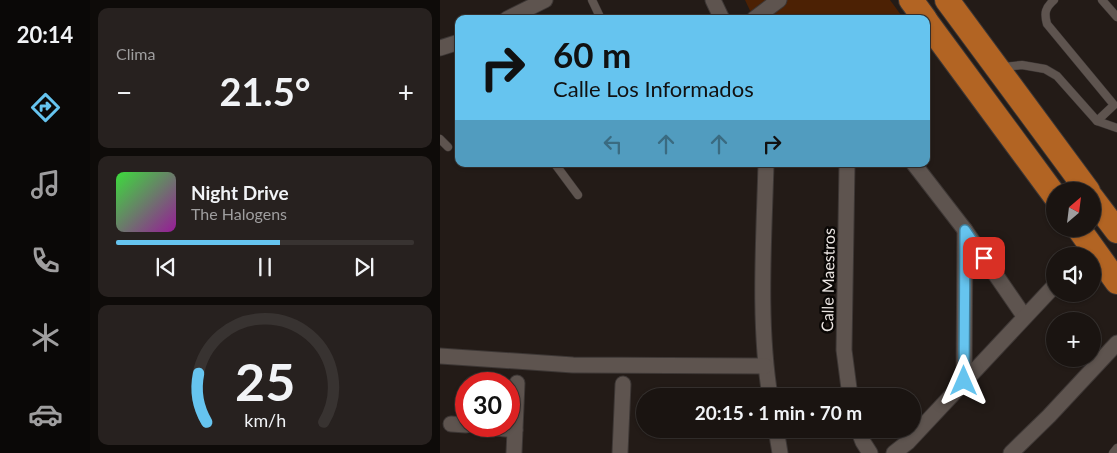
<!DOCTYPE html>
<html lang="es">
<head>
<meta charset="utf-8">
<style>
  :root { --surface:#1a1411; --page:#27211f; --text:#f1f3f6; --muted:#9f9e9f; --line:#383331; --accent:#66c4ef }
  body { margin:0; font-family:Lato,sans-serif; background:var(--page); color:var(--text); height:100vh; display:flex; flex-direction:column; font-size:19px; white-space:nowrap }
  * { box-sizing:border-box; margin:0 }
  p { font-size:16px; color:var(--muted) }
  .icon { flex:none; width:28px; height:28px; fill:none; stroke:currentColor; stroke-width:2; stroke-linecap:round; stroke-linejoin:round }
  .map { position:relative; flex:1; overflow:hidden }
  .details { display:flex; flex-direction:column; gap:8px; padding:8px; background:#0e0b09; width:350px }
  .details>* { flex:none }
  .hud { position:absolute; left:15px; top:15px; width:475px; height:152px; border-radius:10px; box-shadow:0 1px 4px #0004,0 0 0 1px var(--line); background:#66c4ef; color:#111; overflow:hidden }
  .needle { width:32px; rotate:28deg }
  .buttons { position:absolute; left:606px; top:182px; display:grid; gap:10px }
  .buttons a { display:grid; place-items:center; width:55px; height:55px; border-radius:50%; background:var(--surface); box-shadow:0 1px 4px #0004,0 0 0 1px var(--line); font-size:25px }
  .speed { position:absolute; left:15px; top:372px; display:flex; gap:10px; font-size:25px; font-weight:700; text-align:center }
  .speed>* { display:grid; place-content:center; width:65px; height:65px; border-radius:50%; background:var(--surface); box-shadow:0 1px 4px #0004,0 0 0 1px var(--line); line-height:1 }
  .speed .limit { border:8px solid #d22; background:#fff; color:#111 }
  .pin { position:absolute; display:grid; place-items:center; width:42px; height:42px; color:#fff; margin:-21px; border-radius:10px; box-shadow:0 2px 8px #0006 }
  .me { position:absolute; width:55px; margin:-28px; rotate:0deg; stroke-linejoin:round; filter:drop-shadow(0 0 4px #0008) }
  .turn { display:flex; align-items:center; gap:18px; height:105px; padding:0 15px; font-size:22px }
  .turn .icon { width:65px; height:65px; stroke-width:2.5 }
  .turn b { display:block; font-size:35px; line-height:42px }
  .lanes { display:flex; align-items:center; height:48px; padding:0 15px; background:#0003; justify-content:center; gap:25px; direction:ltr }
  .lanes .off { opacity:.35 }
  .big { font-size:38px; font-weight:700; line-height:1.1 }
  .details .widget { flex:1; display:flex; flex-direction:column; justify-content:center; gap:8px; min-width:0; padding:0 18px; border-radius:10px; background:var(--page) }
  .details .dial { align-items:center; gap:0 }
  .dial svg { height:130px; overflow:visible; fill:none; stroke:var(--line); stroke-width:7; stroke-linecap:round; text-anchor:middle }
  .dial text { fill:var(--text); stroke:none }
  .song { display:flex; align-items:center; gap:15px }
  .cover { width:60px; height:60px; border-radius:8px; background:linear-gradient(135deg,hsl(120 70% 55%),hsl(300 70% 35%)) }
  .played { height:5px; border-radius:2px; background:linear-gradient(90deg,var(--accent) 55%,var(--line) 55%) }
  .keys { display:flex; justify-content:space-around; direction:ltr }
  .heat { display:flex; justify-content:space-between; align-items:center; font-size:28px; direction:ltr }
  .trip { position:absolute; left:196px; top:388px; width:285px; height:50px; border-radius:25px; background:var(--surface); box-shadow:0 1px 4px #0004,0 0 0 1px var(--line); font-weight:700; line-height:50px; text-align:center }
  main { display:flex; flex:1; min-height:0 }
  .menu { display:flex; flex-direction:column; width:90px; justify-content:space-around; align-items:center; background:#0a0807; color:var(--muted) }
  .menu .icon { width:35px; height:35px }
  .menu .current { color:var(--accent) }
  .menu b { font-size:22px; color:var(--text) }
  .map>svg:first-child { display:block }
  .green { fill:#4c2104 }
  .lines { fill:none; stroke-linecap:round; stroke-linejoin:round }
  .service-casing { stroke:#3d3735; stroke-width:9 }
  .minor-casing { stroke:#3d3735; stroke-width:17 }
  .primary-casing { stroke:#3d3735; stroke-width:26 }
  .service { stroke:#5e544f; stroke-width:8 }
  .minor { stroke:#5e544f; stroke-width:15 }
  .primary { stroke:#b26423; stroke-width:24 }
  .route-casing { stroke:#427f9b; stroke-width:12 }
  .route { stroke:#66c4ef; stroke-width:9 }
  .labels { text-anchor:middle; stroke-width:5; stroke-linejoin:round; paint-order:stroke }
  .street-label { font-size:16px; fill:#ece6e3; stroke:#0a0705 }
</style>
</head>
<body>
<main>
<nav class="menu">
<b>20:14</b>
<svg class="icon current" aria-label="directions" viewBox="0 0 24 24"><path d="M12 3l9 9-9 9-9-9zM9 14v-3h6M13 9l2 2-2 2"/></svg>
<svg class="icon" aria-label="music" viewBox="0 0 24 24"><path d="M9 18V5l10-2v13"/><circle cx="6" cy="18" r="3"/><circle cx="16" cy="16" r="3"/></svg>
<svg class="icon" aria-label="phone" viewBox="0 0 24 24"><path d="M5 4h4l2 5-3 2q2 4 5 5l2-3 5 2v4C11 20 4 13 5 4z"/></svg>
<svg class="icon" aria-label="climate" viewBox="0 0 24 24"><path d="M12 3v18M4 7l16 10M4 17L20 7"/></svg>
<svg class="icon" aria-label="car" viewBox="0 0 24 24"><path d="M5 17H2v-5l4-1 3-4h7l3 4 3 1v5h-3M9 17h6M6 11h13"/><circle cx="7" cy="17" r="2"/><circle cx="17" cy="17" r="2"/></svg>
</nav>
<section class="details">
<div class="widget"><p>Clima</p>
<div class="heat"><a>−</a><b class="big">21.5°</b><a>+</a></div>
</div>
<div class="widget">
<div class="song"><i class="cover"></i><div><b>Night Drive</b><p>The Halogens</p></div></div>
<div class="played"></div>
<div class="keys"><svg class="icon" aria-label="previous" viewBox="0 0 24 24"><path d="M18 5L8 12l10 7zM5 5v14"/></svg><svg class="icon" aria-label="pause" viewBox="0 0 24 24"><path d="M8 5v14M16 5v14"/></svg><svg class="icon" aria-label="next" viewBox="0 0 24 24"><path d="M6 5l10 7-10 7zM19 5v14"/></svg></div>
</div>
<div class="widget dial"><svg viewBox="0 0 100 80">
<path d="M14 69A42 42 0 1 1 86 69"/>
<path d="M14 69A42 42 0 0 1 9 39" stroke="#66c4ef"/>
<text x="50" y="56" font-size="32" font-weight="700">25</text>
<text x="50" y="72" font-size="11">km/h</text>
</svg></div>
</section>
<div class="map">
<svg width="677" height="453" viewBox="0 0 677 453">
  <rect width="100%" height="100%" fill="#231b17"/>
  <!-- green -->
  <path class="green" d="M305,0H450L461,15L456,19H314Z"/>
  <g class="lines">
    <defs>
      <g id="service">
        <path d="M152,0L161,19"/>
        <path d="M614,0C605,8 604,13 607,24L674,105L657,121"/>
        <path d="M662,0L677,17"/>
        <path d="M563,67L582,65L605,69L617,76L657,121L677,128"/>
        <path d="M0,139L8,147"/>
        <path d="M115,164L138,195"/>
        <path d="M673,453L677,448"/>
      </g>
      <g id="minor">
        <path d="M273,0L282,19"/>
        <path d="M67,19L105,0"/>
        <path d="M314,19L339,0"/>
        <path d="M0,48L19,42"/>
        <path d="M326,164C324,239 318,322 330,396"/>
        <path d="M407,164L404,350L410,396"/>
        <path d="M474,164L525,230L584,316"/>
        <path d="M0,356L133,365L325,366"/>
        <path d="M524,381L525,230"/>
        <path d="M11,424L26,425"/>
        <path d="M36,426L75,430"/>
        <path d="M336,429L340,453"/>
        <path d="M418,429L423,442L430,453"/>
        <path d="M74,453L77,383"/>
        <path d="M180,453L183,384"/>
        <path d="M454,453L468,442L615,285"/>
        <path d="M571,453L609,416L677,343"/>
      </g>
      <g id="primary">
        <path d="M471,0L485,19"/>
        <path d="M507,0L648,191"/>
        <path d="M486,21L615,196"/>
        <path d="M652,198L677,231"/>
        <path d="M639,229L677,282"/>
      </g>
    </defs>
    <!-- service casing -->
    <use href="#service" class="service-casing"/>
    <!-- minor casing -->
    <use href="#minor" class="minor-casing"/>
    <!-- primary casing -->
    <use href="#primary" class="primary-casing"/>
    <!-- service -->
    <use href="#service" class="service"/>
    <!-- minor -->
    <use href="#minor" class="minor"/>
    <!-- primary -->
    <use href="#primary" class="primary"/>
  </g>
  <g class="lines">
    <defs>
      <path id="route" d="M524,381L525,230L544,258"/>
    </defs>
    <!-- route casing -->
    <use href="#route" class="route-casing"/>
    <!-- route -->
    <use href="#route" class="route"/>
  </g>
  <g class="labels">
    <!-- street labels -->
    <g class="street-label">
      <text transform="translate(388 280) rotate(-89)" y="6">Calle Maestros</text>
    </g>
  </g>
</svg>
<div class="buttons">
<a><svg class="needle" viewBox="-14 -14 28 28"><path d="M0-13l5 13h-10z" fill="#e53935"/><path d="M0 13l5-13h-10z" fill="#9f9e9f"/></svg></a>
<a><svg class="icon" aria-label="sound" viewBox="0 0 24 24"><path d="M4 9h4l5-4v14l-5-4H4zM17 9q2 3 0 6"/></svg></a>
<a>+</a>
</div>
<div class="speed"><div class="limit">30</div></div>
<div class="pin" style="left:544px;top:258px;background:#d93025"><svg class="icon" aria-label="arrive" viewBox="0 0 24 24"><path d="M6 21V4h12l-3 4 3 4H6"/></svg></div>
<svg class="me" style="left:524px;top:381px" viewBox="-20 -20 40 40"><path d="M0-17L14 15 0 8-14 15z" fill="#66c4ef" stroke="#fff" stroke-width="4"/></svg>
<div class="trip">20:15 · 1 min · 70 m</div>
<div class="hud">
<div class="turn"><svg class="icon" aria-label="right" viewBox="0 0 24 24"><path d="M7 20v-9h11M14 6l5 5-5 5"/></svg><div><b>60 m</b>Calle Los Informados</div></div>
<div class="lanes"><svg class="icon off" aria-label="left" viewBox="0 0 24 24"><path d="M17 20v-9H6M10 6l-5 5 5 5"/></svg><svg class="icon off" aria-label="ahead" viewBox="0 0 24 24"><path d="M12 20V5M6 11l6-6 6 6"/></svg><svg class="icon off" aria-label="ahead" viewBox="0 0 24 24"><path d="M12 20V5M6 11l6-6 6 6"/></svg><svg class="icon" aria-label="right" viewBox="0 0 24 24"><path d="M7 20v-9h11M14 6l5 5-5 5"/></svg></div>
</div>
</div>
</main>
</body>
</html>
